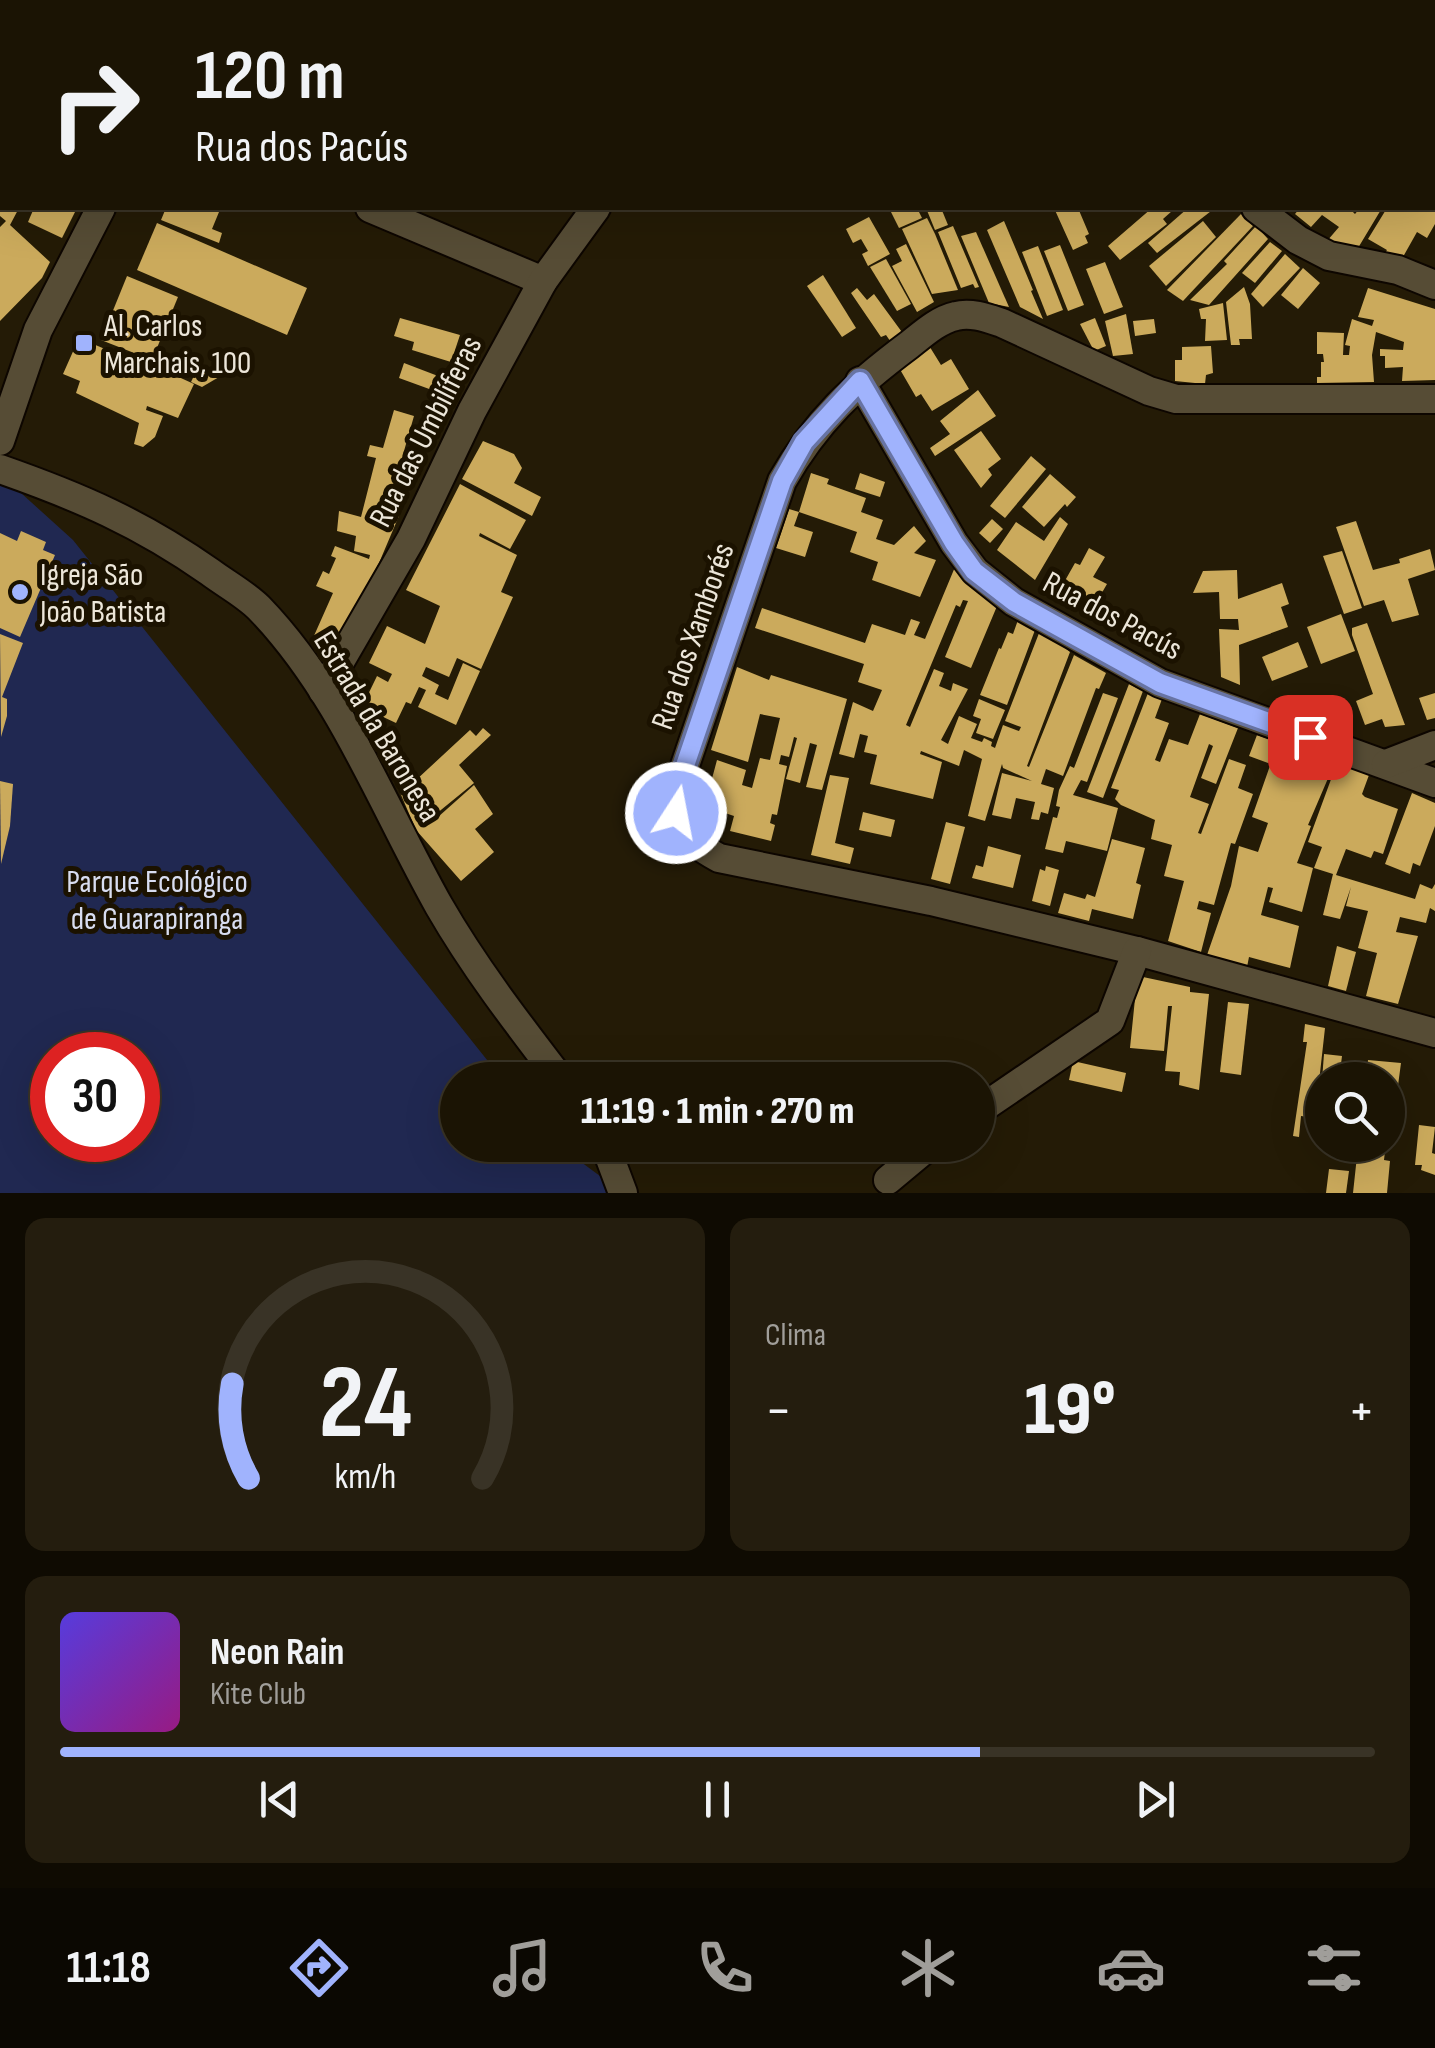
<!DOCTYPE html>
<html lang="pt">
<head>
<meta charset="utf-8">
<style>
  :root { --surface:#1b1404; --page:#241d0e; --text:#f1f3f6; --muted:#a09e9a; --line:#393326; --accent:#a0b3fd }
  body { margin:0; font-family:"Sofia Sans Condensed",sans-serif; background:var(--page); color:var(--text); height:100vh; display:flex; flex-direction:column; font-size:38px; white-space:nowrap }
  * { box-sizing:border-box; margin:0 }
  p { font-size:32px; color:var(--muted) }
  .icon { flex:none; width:55px; height:55px; fill:none; stroke:currentColor; stroke-width:2; stroke-linecap:round; stroke-linejoin:round }
  .map { position:relative; height:1193px; overflow:hidden }
  .details { display:flex; flex-direction:column; gap:25px; padding:25px; background:#0f0b02; flex:1 }
  .details>* { flex:none }
  .top-card { position:absolute; left:0px; top:0px; width:1435px; height:210px; box-shadow:0 10px 40px #0002,0 0 0 2px var(--line); background:#1b1404; color:var(--text); overflow:hidden }
  .buttons { position:absolute; left:1305px; top:1062px; display:grid; gap:20px }
  .buttons a { display:grid; place-items:center; width:100px; height:100px; border-radius:50%; background:var(--surface); box-shadow:0 10px 40px #0002,0 0 0 2px var(--line); font-size:50px }
  .speed { position:absolute; left:30px; top:1032px; display:flex; gap:20px; font-size:50px; font-weight:700; text-align:center }
  .speed>* { display:grid; place-content:center; width:130px; height:130px; border-radius:50%; background:var(--surface); box-shadow:0 10px 40px #0002,0 0 0 2px var(--line); line-height:1 }
  .speed .limit { border:15px solid #d22; background:#fff; color:#111 }
  .pin { position:absolute; display:grid; place-items:center; width:85px; height:85px; color:#fff; margin:-42px; border-radius:20px; box-shadow:0 5px 15px #0006 }
  .me { position:absolute; width:110px; margin:-55px; rotate:11deg; stroke-linejoin:round; filter:drop-shadow(0 0 8px #0008) }
  .turn { display:flex; align-items:center; gap:35px; height:210px; padding:0 30px; font-size:45px }
  .turn .icon { width:130px; height:130px; stroke-width:2.5 }
  .turn b { display:block; font-size:70px; line-height:85px }
  .big { font-size:75px; font-weight:800; line-height:1.1 }
  .details .tile { flex:1; display:flex; flex-direction:column; justify-content:center; gap:15px; min-width:0; padding:0 35px; border-radius:20px; background:var(--page) }
  .details .dial { align-items:center; gap:0 }
  .dial svg { height:260px; overflow:visible; fill:none; stroke:var(--line); stroke-width:7; stroke-linecap:round; text-anchor:middle }
  .dial text { fill:var(--text); stroke:none }
  .song { display:flex; align-items:center; gap:30px }
  .cover { width:120px; height:120px; border-radius:15px; background:linear-gradient(135deg,hsl(250 70% 55%),hsl(310 70% 35%)) }
  .played { height:10px; border-radius:5px; background:linear-gradient(90deg,var(--accent) 70%,var(--line) 70%) }
  .keys { display:flex; justify-content:space-around; direction:ltr }
  .heat { display:flex; justify-content:space-between; align-items:center; font-size:55px; direction:ltr }
  .details .tiles { flex:1; display:grid; gap:25px; grid-template-columns:1fr 1fr }
  .tile:last-child { grid-column:span 2 }
  .trip { position:absolute; left:440px; top:1062px; width:555px; height:100px; border-radius:50px; background:var(--surface); box-shadow:0 10px 40px #0002,0 0 0 2px var(--line); font-weight:800; line-height:100px; text-align:center }
  .dock { display:flex; height:160px; justify-content:space-around; align-items:center; background:#0b0802; color:var(--muted) }
  .dock .icon { width:70px; height:70px }
  .dock .selected { color:var(--accent) }
  .dock b { font-size:45px; color:var(--text) }
  .map>svg:first-child { display:block }
  .green { fill:#202851; fill-rule:evenodd }
  .building { fill:#cbaa5c }
  .lines { fill:none; stroke-linecap:round; stroke-linejoin:round }
  .minor-casing { stroke:#0d0600; stroke-width:32 }
  .tertiary-casing { stroke:#0d0600; stroke-width:32 }
  .secondary-casing { stroke:#0d0600; stroke-width:32 }
  .minor { stroke:#564c35; stroke-width:28 }
  .tertiary { stroke:#564c35; stroke-width:28 }
  .secondary { stroke:#564c35; stroke-width:28 }
  .route-casing { stroke:#6874a4; stroke-width:25 }
  .route { stroke:#a0b3fd; stroke-width:18 }
  .poi-dot { fill:#a0b3fd; stroke:#1b1200; stroke-width:4 }
  .labels { text-anchor:middle; stroke-width:10; stroke-linejoin:round; paint-order:stroke }
  .poi-label { font-size:32px; fill:#ece6d9; stroke:#1b1200; text-anchor:start }
  .street-label { font-size:32px; fill:#ece6d9; stroke:#1b1200 }
  .park-label { font-size:32px; fill:#d8ddf0; stroke:#1b1200 }
</style>
</head>
<body>
<div class="map">
<svg width="1435" height="1193" viewBox="0 0 1435 1193">
  <rect width="100%" height="100%" fill="#241b06"/>
  <!-- green -->
  <path class="green" d="M0,474L73,540L503,1080H458V1145H558L623,1193H0ZM52,1055H138V1140H52Z"/>
  <!-- building -->
  <g class="building">
    <path d="M0,208H19L10,225L50,262L42,278L0,321V227L6,221L0,216Z"/>
    <path d="M34,208H77L62,238L28,222Z"/>
    <path d="M166,208H208L219,212L212,229L222,233L219,243L161,220Z"/>
    <path d="M889,208H917L922,218L899,228Z"/>
    <path d="M926,208H941L948,225L935,230Z"/>
    <path d="M1054,208H1078L1089,234L1085,236L1088,243L1073,250Z"/>
    <path d="M1152,208H1169L1172,211L1163,219L1167,224L1120,260L1108,246Z"/>
    <path d="M1188,208H1215L1157,253L1148,243Z"/>
    <path d="M1300,208H1355L1352,211L1355,214L1360,208H1382L1355,253L1327,241L1339,227L1322,215L1311,227L1295,214Z"/>
    <path d="M1387,208H1435V224L1427,238L1417,232L1399,264L1383,256L1387,250L1368,239Z"/>
    <path d="M1241,214L1253,226L1183,301L1167,290Z"/>
    <path d="M869,217L890,254L868,266L862,254L868,251L861,239L853,243L846,229Z"/>
    <path d="M927,218L935,234L958,290L932,294L902,229Z"/>
    <path d="M1004,221L1033,290L1031,291L1043,319L1020,307L987,230Z"/>
    <path d="M1203,221L1216,237L1166,286L1149,266Z"/>
    <path d="M157,223L307,288L287,335L137,270Z"/>
    <path d="M953,226L979,287L975,288L973,284L961,288L938,232Z"/>
    <path d="M1256,226L1268,239L1209,305L1190,300L1227,264L1224,261Z"/>
    <path d="M976,232L1009,307L989,303L961,236Z"/>
    <path d="M1270,242L1282,251L1255,283L1242,273Z"/>
    <path d="M906,244L934,302L917,312L892,266L902,261L896,249Z"/>
    <path d="M1060,245L1084,305L1068,311L1044,251Z"/>
    <path d="M1038,246L1063,310L1047,316L1022,252Z"/>
    <path d="M1285,254L1300,268L1263,307L1251,294Z"/>
    <path d="M886,259L911,304L897,311L870,267Z"/>
    <path d="M1105,262L1123,307L1104,314L1086,269Z"/>
    <path d="M1303,268L1320,283L1298,309L1281,295Z"/>
    <path d="M823,275L856,328L842,337L807,286Z"/>
    <path d="M127,276L178,297L152,360L101,340Z"/>
    <path d="M1244,287L1250,304L1252,339H1239L1240,345H1231L1226,302Z"/>
    <path d="M857,288L867,300L874,294L907,339L895,348L886,335L881,337L851,293Z"/>
    <path d="M1368,288L1435,309V380L1402,381L1403,367L1385,368V356H1380V349L1403,350L1404,342L1376,332L1372,355L1374,382L1317,383V377H1321V362H1324L1323,354H1317V332L1344,333L1343,355H1349L1350,346L1345,345L1352,319L1372,326L1374,320L1358,317Z"/>
    <path d="M1223,303L1227,340L1205,341L1206,319H1201L1199,309Z"/>
    <path d="M1126,314L1133,354L1113,356L1105,321Z"/>
    <path d="M400,318L460,335L451,362L412,350L414,342L394,336Z"/>
    <path d="M1095,318L1106,346L1094,351L1080,324Z"/>
    <path d="M1154,319L1156,333L1135,336L1133,321Z"/>
    <path d="M79,338L171,377L172,374L194,384L178,418L147,406L146,410L163,416L155,437L143,447L134,444L139,423L76,393L80,381L63,374Z"/>
    <path d="M928,344L941,365L951,359L969,389L932,411L921,394L916,397L898,366Z"/>
    <path d="M1211,346L1213,373L1206,375L1205,384L1175,381V360H1182V347Z"/>
    <path d="M404,363L438,376L432,390L399,378Z"/>
    <path d="M199,365L219,377L202,387L191,382Z"/>
    <path d="M978,390L996,416L935,456L930,448L950,434L940,421Z"/>
    <path d="M394,410L414,416L400,465L405,467L399,492L393,490L390,501L404,504L379,563L332,648L313,638L333,593L316,586L323,571L329,574L336,558L331,556L335,546L369,559L370,555L354,551L356,536L337,531L339,511L361,517L376,458L367,456L370,445L383,448Z"/>
    <path d="M981,431L1001,459L988,469L992,475L981,488L954,450Z"/>
    <path d="M483,441L514,454L522,468L514,483L541,497L532,516L462,479Z"/>
    <path d="M1031,456L1046,469L1005,518L990,506Z"/>
    <path d="M811,473L829,479L827,484L866,498L861,512L883,520L876,539L894,545L914,526L926,541L914,553L936,560L920,597L872,580L878,562L850,552L857,532L799,512Z"/>
    <path d="M860,473L885,482L880,497L855,489Z"/>
    <path d="M1050,474L1076,497L1067,507L1065,504L1044,527L1022,507Z"/>
    <path d="M460,484L526,520L510,549L480,533L479,536L517,555L501,592L513,597L481,669L457,658L449,677L426,667L422,676L439,685L435,694L448,700L463,663L480,671L456,725L418,707L426,690L419,687L411,704L406,702L396,723L362,707L377,676L388,682L392,674L369,663L387,626L425,644L440,606L406,590Z"/>
    <path d="M789,509L799,512L794,526L813,532L805,557L776,548Z"/>
    <path d="M1060,517L1068,524L1035,580L997,550L1016,522L1044,541Z"/>
    <path d="M992,519L1003,529L990,543L979,533Z"/>
    <path d="M1356,521L1373,570L1400,563L1399,559L1430,549L1435,570L1408,579L1419,615L1392,622L1384,600L1364,606L1336,527Z"/>
    <path d="M21,531L46,542L43,550L55,555L20,637L0,628V533L17,541Z"/>
    <path d="M1089,548L1105,557L1093,577L1107,584L1100,596L1096,593L1084,613L1058,593L1075,563L1080,565Z"/>
    <path d="M1342,551L1362,608L1344,614L1323,556Z"/>
    <path d="M955,567L1000,599L971,668L945,657L968,601L963,600L960,607L956,605L906,725L910,727L934,669L944,673L939,686L951,691L953,683L968,689L941,740L948,744L959,716L977,724L971,738L982,742L984,738L992,742L991,746L995,748L1003,725L1019,731L1021,727L1005,721L1041,628L1070,652L1027,766L1029,767L1074,655L1106,673L1099,689L1096,688L1063,776L1046,769L1041,784L1054,788L1048,814L1041,812L1039,820L1031,819L1035,802L1016,798L1011,819L992,815L1002,773L1032,781L1003,768L1002,764L985,821L968,816L982,759L964,750L959,766L921,751L920,754L942,762L933,799L870,784L877,755L864,752L868,736L860,734L854,758L839,754L853,702L873,711L882,690L858,682L864,664L755,628L762,608L865,643L872,624L905,635L911,619L920,622L914,635L925,639Z"/>
    <path d="M1237,570L1238,599L1282,583L1289,604L1281,607L1288,627L1239,645L1240,685L1221,677L1219,629L1239,630L1238,619H1220L1219,592L1193,593L1203,571Z"/>
    <path d="M1341,614L1355,651L1321,664L1307,627Z"/>
    <path d="M1018,620L1035,630L1007,705L980,695L999,648L1001,649L1008,632L1013,634Z"/>
    <path d="M1367,623L1405,725L1385,727L1382,719L1365,725L1356,701L1373,694L1352,635V628Z"/>
    <path d="M0,634L23,643L2,697L7,699V716L1,737Z"/>
    <path d="M1298,642L1308,667L1272,681L1262,657Z"/>
    <path d="M737,667L769,680L771,675L847,699L822,790L806,787L817,745L810,743L800,783L786,779L797,738L794,737L789,757L781,755L779,764L787,766L777,815L772,814L770,823L775,825L771,841L730,831L734,816L719,811L706,801L717,760L746,770L742,785L752,788L760,758L770,760L780,718L760,714L748,762L711,750Z"/>
    <path d="M1129,684L1143,691L1103,798L1087,792Z"/>
    <path d="M1103,693L1118,698L1087,782L1081,780L1073,795L1118,808L1107,851L1066,841L1063,853L1045,849L1053,817L1057,818L1060,807L1056,806L1059,790L1070,766L1074,768Z"/>
    <path d="M1148,693L1162,699L1155,718L1169,723L1155,760L1160,762L1169,739L1188,745L1200,714L1238,728L1216,784L1201,778L1213,746L1209,744L1190,797L1209,804L1198,833L1201,834L1229,759L1246,765L1238,788L1253,794L1235,844L1231,843L1214,905L1199,901L1197,909L1211,913L1201,952L1168,941L1184,881L1164,876L1172,845L1151,839L1155,820L1121,805L1115,799L1119,790L1111,788Z"/>
    <path d="M1435,693V718L1427,720L1419,698Z"/>
    <path d="M979,699L1005,710L993,739L976,733L981,719L973,716Z"/>
    <path d="M483,728L491,735L459,765L474,783L436,814L438,817L474,785L493,814L475,829L494,852L461,881L416,830L399,790L412,778L415,781L470,730L476,736Z"/>
    <path d="M1257,735L1335,762L1308,825L1311,826L1297,863L1313,868L1302,912L1269,902L1273,888L1268,887L1261,915L1299,926L1290,968L1249,957L1247,967L1207,955L1231,886L1239,846L1258,852L1268,823L1252,817L1272,760L1268,763L1249,756Z"/>
    <path d="M1337,763L1369,775L1362,794L1365,797L1398,809L1383,854L1374,851L1371,858L1346,849L1336,875L1415,899L1420,884L1432,889L1435,884V911L1430,908L1426,923L1400,917L1396,932L1418,936L1398,1004L1366,996L1377,953L1358,948L1368,911L1346,906L1351,887L1340,919L1323,915L1333,874L1314,868L1322,847L1308,842Z"/>
    <path d="M830,775L849,778L835,843L854,848L850,864L811,855Z"/>
    <path d="M0,781L13,784L10,826L1,864Z"/>
    <path d="M1412,793L1435,803V826L1420,866L1413,863L1410,874L1385,864Z"/>
    <path d="M863,812L895,820L891,837L859,830Z"/>
    <path d="M946,822L965,827L950,884L931,879Z"/>
    <path d="M1112,839L1145,848L1136,883L1141,885L1133,919L1092,909L1089,921L1058,913L1064,893L1085,899L1087,894L1095,897Z"/>
    <path d="M988,846L1021,855L1013,888L972,878L976,865L983,867Z"/>
    <path d="M1046,866L1059,870L1050,906L1032,901L1040,869L1045,871Z"/>
    <path d="M1337,946L1356,952L1346,991L1328,986Z"/>
    <path d="M1143,977L1190,987V992L1209,994L1199,1090L1179,1085L1180,1072L1165,1071L1172,1006H1168L1164,1051L1130,1048L1136,989Z"/>
    <path d="M1228,1002L1249,1004L1241,1075L1220,1072Z"/>
    <path d="M1305,1024L1325,1028L1315,1118L1301,1116L1299,1137L1293,1136L1307,1042H1303Z"/>
    <path d="M1324,1054L1342,1056L1339,1080H1322Z"/>
    <path d="M1368,1060L1401,1063L1397,1093L1388,1092V1080H1366Z"/>
    <path d="M1073,1061L1126,1073L1122,1092L1069,1080Z"/>
    <path d="M1419,1125L1435,1127L1432,1153L1435,1154V1175L1421,1170L1422,1165H1415Z"/>
    <path d="M1358,1148L1385,1151L1384,1160L1390,1161L1387,1193H1353L1357,1156L1351,1155V1150Z"/>
    <path d="M1329,1169L1349,1171L1346,1193H1326Z"/>
  </g>
  <g class="lines">
    <defs>
      <g id="minor">
        <path d="M1131,0L1132,2"/>
        <path d="M350,2L351,0"/>
        <path d="M768,2L771,0"/>
        <path d="M370,208L543,281"/>
        <path d="M1256,208L1298,240L1329,256L1398,270L1435,285"/>
        <path d="M860,381L954,543L975,571L1014,602L1160,683L1435,783"/>
        <path d="M1435,399H1176L1149,391L1002,323C987,318 971,312 956,316C938,320 923,334 909,345C854,386 816,421 782,481L678,786C675,826 683,838 719,858L931,901L1137,951L1435,1033"/>
        <path d="M323,691L411,539L472,411L543,281L596,208"/>
        <path d="M1386,764L1435,745"/>
        <path d="M978,1111L1110,1021L1137,951"/>
        <path d="M888,1180L930,1145"/>
      </g>
      <g id="tertiary">
        <path d="M189,2L190,0"/>
        <path d="M0,441L38,330L101,208"/>
      </g>
      <g id="secondary">
        <path d="M0,469C80,497 140,523 210,572C226,584 245,594 259,608C341,693 382,805 439,906C474,967 518,1024 561,1080"/>
        <path d="M605,1145L623,1193"/>
      </g>
    </defs>
    <!-- minor casing -->
    <use href="#minor" class="minor-casing"/>
    <!-- tertiary casing -->
    <use href="#tertiary" class="tertiary-casing"/>
    <!-- secondary casing -->
    <use href="#secondary" class="secondary-casing"/>
    <!-- minor -->
    <use href="#minor" class="minor"/>
    <!-- tertiary -->
    <use href="#tertiary" class="tertiary"/>
    <!-- secondary -->
    <use href="#secondary" class="secondary"/>
  </g>
  <g class="lines">
    <defs>
      <path id="route" d="M676,813L678,786L782,481L804,442L860,381L954,543L974,571L1014,602L1160,683L1310,737"/>
    </defs>
    <!-- route casing -->
    <use href="#route" class="route-casing"/>
    <!-- route -->
    <use href="#route" class="route"/>
  </g>
  <!-- markers -->
  <g class="poi-dot">
    <rect x="74" y="333" width="20" height="20" rx="5"/>
    <circle cx="20" cy="592" r="10"/>
  </g>
  <g class="labels">
    <!-- poi labels -->
    <g class="poi-label">
      <text x="104" y="336">Al. Carlos<tspan x="104" dy="37">Marchais, 100</tspan></text>
      <text x="40" y="585">Igreja São<tspan x="40" dy="37">João Batista</tspan></text>
    </g>
    <!-- street labels -->
    <g class="street-label">
      <text transform="translate(425 431) rotate(-63)" y="11">Rua das Umbilíferas</text>
      <text transform="translate(1113 615) rotate(28)" y="11">Rua dos Pacús</text>
      <text transform="translate(692 636) rotate(-71)" y="11">Rua dos Xamborés</text>
      <text transform="translate(378 726) rotate(59)" y="11">Estrada da Baronesa</text>
    </g>
    <!-- park labels -->
    <g class="park-label">
      <text x="157" y="892">Parque Ecológico<tspan x="157" dy="37">de Guarapiranga</tspan></text>
    </g>
  </g>
</svg>
<div class="buttons">
<a><svg class="icon" aria-label="search" viewBox="0 0 24 24"><circle cx="10" cy="10" r="6"/><path d="M15 15l6 6"/></svg></a>
</div>
<div class="speed"><div class="limit">30</div></div>
<div class="pin" style="left:1310px;top:737px;background:#d93025"><svg class="icon" aria-label="arrive" viewBox="0 0 24 24"><path d="M6 21V4h12l-3 4 3 4H6"/></svg></div>
<svg class="me" style="left:676px;top:813px" viewBox="-20 -20 40 40"><circle r="17" fill="#a0b3fd" stroke="#fff" stroke-width="3"/><path d="M0-11L8 9 0 5-8 9z" fill="#fff"/></svg>
<div class="trip">11:19 · 1 min · 270 m</div>
<div class="top-card">
<div class="turn"><svg class="icon" aria-label="right" viewBox="0 0 24 24"><path d="M7 20v-9h11M14 6l5 5-5 5"/></svg><div><b>120 m</b>Rua dos Pacús</div></div>
</div>
</div>
<section class="details">
<div class="tiles">
<div class="tile dial"><svg viewBox="0 0 100 80">
<path d="M14 69A42 42 0 1 1 86 69"/>
<path d="M14 69A42 42 0 0 1 9 40" stroke="#a0b3fd"/>
<text x="50" y="56" font-size="32" font-weight="700">24</text>
<text x="50" y="72" font-size="11">km/h</text>
</svg></div>
<div class="tile"><p>Clima</p>
<div class="heat"><a>−</a><b class="big">19°</b><a>+</a></div>
</div>
<div class="tile">
<div class="song"><i class="cover"></i><div><b>Neon Rain</b><p>Kite Club</p></div></div>
<div class="played"></div>
<div class="keys"><svg class="icon" aria-label="previous" viewBox="0 0 24 24"><path d="M18 5L8 12l10 7zM5 5v14"/></svg><svg class="icon" aria-label="pause" viewBox="0 0 24 24"><path d="M8 5v14M16 5v14"/></svg><svg class="icon" aria-label="next" viewBox="0 0 24 24"><path d="M6 5l10 7-10 7zM19 5v14"/></svg></div>
</div>
</div>
</section>
<nav class="dock">
<b>11:18</b>
<svg class="icon selected" aria-label="directions" viewBox="0 0 24 24"><path d="M12 3l9 9-9 9-9-9zM9 14v-3h6M13 9l2 2-2 2"/></svg>
<svg class="icon" aria-label="music" viewBox="0 0 24 24"><path d="M9 18V5l10-2v13"/><circle cx="6" cy="18" r="3"/><circle cx="16" cy="16" r="3"/></svg>
<svg class="icon" aria-label="phone" viewBox="0 0 24 24"><path d="M5 4h4l2 5-3 2q2 4 5 5l2-3 5 2v4C11 20 4 13 5 4z"/></svg>
<svg class="icon" aria-label="climate" viewBox="0 0 24 24"><path d="M12 3v18M4 7l16 10M4 17L20 7"/></svg>
<svg class="icon" aria-label="car" viewBox="0 0 24 24"><path d="M5 17H2v-5l4-1 3-4h7l3 4 3 1v5h-3M9 17h6M6 11h13"/><circle cx="7" cy="17" r="2"/><circle cx="17" cy="17" r="2"/></svg>
<svg class="icon" aria-label="filters" viewBox="0 0 24 24"><path d="M4 7h16M4 17h16"/><circle cx="9" cy="7" r="2"/><circle cx="15" cy="17" r="2"/></svg>
</nav>
</body>
</html>
